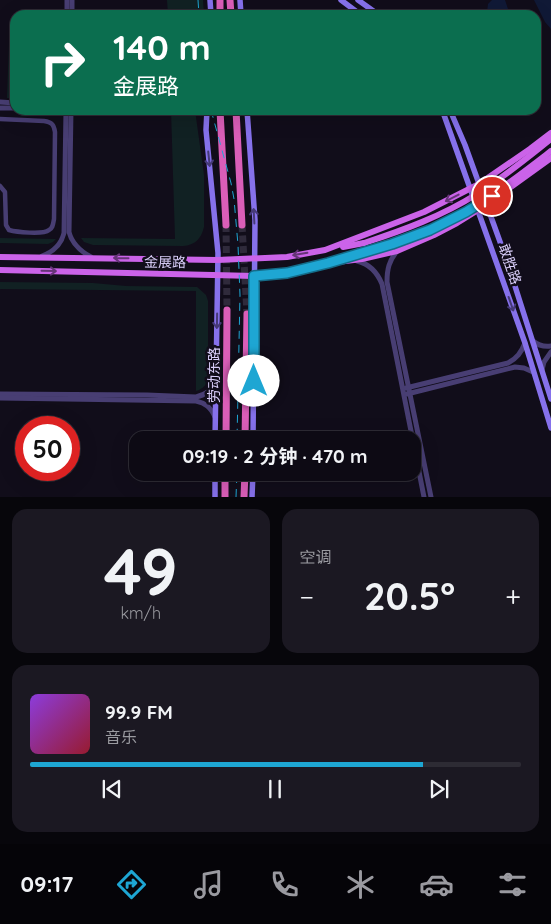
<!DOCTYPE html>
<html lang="zh">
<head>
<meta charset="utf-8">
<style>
  :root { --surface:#0d0a14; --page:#1b1822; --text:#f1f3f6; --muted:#9a9aa0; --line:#2d2b34; --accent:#1ea6d3 }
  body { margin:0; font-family:Quicksand,"Noto Sans SC",sans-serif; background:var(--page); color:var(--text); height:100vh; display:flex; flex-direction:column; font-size:19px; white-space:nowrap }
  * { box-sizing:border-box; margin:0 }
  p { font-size:16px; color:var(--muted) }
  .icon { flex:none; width:28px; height:28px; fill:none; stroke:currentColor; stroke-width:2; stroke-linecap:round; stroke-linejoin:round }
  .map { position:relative; height:497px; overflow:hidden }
  .drawer { display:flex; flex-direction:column; gap:12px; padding:12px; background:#07060b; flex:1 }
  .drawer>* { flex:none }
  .guide { position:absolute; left:10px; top:10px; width:531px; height:105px; border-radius:15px; box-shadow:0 5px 20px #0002,0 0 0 1px var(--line); background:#0b6e4f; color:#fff; overflow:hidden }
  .speed { position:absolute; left:15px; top:416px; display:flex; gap:10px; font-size:25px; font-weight:700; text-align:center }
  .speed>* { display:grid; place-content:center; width:65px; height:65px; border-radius:50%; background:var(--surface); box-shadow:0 5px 20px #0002,0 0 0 1px var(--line); line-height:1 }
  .speed .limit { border:8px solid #d22; background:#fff; color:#111 }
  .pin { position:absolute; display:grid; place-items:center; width:42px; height:42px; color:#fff; margin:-21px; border:2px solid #fff; border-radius:50%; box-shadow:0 1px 5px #0007 }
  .me { position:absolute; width:55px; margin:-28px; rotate:0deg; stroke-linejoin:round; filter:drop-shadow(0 0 4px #0008) }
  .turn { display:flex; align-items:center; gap:18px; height:105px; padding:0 20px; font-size:22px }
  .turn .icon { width:65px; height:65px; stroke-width:2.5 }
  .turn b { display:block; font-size:35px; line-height:42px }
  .big { font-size:38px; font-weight:700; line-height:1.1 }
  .drawer .widget { flex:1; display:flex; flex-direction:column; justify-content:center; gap:8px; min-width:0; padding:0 18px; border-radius:15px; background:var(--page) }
  .drawer .dial { align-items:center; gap:0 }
  .dial b { font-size:65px; line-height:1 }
  .song { display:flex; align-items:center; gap:15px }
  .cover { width:60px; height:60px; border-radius:8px; background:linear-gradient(135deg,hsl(270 70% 55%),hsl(350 70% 35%)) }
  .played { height:5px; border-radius:2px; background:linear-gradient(90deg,var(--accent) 80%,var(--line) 80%) }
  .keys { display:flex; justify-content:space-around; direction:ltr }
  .heat { display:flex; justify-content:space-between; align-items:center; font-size:28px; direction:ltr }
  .drawer .tiles { flex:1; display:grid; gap:12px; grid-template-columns:1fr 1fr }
  .widget:last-child { grid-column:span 2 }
  .trip { position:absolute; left:129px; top:431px; width:292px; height:50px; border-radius:15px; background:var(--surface); box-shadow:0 5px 20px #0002,0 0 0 1px var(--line); font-weight:700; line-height:50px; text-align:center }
  .tabs { display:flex; height:80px; justify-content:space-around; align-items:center; background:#050408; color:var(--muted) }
  .tabs .icon { width:35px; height:35px }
  .tabs .on { color:var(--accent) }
  .tabs b { font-size:22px; color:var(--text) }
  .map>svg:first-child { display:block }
  .green { fill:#112123 }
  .water { fill:#101936 }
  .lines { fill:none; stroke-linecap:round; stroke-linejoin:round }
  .trunk-tunnel { stroke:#2f2a3b; stroke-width:7; stroke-dasharray:7 3.5; stroke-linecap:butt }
  .minor { stroke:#483e73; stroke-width:4.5 }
  .tertiary { stroke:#483e73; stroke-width:5 }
  .secondary { stroke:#8671eb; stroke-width:5.5 }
  .primary { stroke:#cb63e9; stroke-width:6 }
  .trunk { stroke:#da5eb8; stroke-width:7 }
  .rail { stroke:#1ea6d3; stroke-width:1; stroke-dasharray:8 6; stroke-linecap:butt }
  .primary-bridge { stroke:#cb63e9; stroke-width:6 }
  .oneway { stroke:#463a78 }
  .oneway2 { stroke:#653477 }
  .route-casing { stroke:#146c89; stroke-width:12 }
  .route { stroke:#1ea6d3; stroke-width:9 }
  .labels { text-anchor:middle; stroke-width:5; stroke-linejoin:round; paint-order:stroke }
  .street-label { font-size:14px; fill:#d8cdf8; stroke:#110d1a }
</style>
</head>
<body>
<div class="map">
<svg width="551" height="497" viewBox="0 0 551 497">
  <rect width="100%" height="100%" fill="#110d1a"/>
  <!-- green -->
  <g class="green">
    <path d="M167,0H203L204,15H168Z"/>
    <path d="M9,42H15V98H7Z"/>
    <path d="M171,110H195L204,175V227C201,239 195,245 183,246L93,245L84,242L81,238L175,239Z"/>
    <path d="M0,238L56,239L53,242L48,244L0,243Z"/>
    <path d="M0,282L93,283L126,286L197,287L206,295L208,301V377C207,385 203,389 196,391V291L0,289Z"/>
  </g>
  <!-- water -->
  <g class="water">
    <path d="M492,0H505L508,9L504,15H491L487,12L488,4Z"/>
    <path d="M534,0H551V29L545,22Z"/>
  </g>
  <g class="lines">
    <!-- trunk-tunnel -->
    <g class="trunk-tunnel">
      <path d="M226,225L227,310"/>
      <path d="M242,225L247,314"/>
    </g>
    <!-- minor -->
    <path class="minor" d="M0,119L44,121C52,122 54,125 55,132L54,219C53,224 53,228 49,230C43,235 16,232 9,230L6,225L5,192L0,186"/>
    <!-- tertiary -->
    <g class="tertiary">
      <path d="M67,15V0"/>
      <path d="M72,15V0"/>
      <path d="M0,102L15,103"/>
      <path d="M0,108H15"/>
      <path d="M71,110L69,232C72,244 80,251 91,257"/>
      <path d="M397,251C389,261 387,269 387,282L431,497"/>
      <path d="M42,256C53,252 61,245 64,233L66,110"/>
      <path d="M357,261C370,264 377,272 382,284L424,497"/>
      <path d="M533,341C539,346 544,347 551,346"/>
      <path d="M542,370L544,362L551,352"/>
      <path d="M406,388L508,363C517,358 521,353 525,343"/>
      <path d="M0,394L147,395L196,397C205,395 212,390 215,382"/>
      <path d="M407,394L515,367L524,368L533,372"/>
      <path d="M0,398L196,401C205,403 211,407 215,417"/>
    </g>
    <!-- secondary -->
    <g class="secondary">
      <path d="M210,0L211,15"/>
      <path d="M240,0L241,15"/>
      <path d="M341,0L361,15"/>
      <path d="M358,0L379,15"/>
      <path d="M207,110L206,130L218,253L215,440"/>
      <path d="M247,110L255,220L253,440"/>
      <path d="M441,110L444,115L525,343L551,428"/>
      <path d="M450,110L465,145L507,261L551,399"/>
      <path d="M215,472V497"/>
      <path d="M252,497L253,472"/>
    </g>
    <!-- primary -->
    <g class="primary">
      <path d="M343,247L364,243"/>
      <path d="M0,257L218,260L287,257L325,250L424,212L479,184L530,149L551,133"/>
      <path d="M346,258L367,251"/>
      <path d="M0,270L255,276L287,273L329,263L362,259L397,251L434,235L457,223L486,205L551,158"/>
    </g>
    <!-- trunk -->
    <g class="trunk">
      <path d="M220,0V15"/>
      <path d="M230,0L231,15"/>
      <path d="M220,110L226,225"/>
      <path d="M236,110L242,225"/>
      <path d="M226,440L227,310"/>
      <path d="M245,440L247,314"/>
      <path d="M225,497V472"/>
      <path d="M244,497L245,472"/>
    </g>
    <!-- rail -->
    <g class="rail">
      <path d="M198,0L199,15"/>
      <path d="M211,110L231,183L234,199L238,245L240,295L237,440"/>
      <path d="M236,497L237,472"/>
    </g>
    <!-- primary-bridge -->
    <g class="primary-bridge">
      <path d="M364,243C404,230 442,216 477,194C503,178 527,158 551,139"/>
      <path d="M367,251C388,245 409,239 429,230C474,211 512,181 551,151"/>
    </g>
  </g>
  <!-- one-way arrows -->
  <defs><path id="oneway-shaft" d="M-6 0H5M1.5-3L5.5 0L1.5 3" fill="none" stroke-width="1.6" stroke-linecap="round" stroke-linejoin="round" transform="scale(1.25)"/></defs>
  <g class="oneway">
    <use href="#oneway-shaft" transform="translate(209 159) rotate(84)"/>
    <use href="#oneway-shaft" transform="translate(254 216) rotate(-93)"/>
    <use href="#oneway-shaft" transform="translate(511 304) rotate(71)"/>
    <use href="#oneway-shaft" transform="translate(217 321) rotate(91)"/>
  </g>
  <g class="oneway2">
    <use href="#oneway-shaft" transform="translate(452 198) rotate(153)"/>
    <use href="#oneway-shaft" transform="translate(300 254) rotate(171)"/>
    <use href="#oneway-shaft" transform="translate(121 258) rotate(-179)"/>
    <use href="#oneway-shaft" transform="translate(49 271) rotate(1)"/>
  </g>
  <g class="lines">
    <defs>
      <path id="route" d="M254,381V276L287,273L328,263L392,244L430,230L466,212L492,196"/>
    </defs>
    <!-- route casing -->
    <use href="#route" class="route-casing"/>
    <!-- route -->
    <use href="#route" class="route"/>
  </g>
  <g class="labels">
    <!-- street labels -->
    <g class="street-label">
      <text transform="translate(165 262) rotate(1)" y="5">金展路</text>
      <text transform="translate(510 264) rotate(71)" y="5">敢胜路</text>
      <text transform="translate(214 375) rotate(-90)" y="5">劳动东路</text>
    </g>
  </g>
</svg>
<div class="speed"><div class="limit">50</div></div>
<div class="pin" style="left:492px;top:196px;background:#d93025"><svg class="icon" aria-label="arrive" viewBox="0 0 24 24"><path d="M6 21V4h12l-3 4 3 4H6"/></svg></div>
<svg class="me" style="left:254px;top:381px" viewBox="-20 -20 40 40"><circle r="19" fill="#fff"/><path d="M0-13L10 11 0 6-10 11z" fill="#1ea6d3"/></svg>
<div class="trip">09:19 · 2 分钟 · 470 m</div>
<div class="guide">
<div class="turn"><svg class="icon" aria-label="right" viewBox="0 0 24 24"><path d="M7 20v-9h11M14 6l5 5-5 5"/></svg><div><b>140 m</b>金展路</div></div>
</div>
</div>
<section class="drawer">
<div class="tiles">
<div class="widget dial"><b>49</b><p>km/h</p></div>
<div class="widget"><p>空调</p>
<div class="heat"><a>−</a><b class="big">20.5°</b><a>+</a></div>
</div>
<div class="widget">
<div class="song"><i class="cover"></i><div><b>99.9 FM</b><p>音乐</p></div></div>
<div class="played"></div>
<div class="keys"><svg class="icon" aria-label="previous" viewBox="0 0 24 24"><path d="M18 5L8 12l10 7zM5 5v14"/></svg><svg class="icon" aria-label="pause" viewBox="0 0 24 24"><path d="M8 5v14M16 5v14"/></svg><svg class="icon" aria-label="next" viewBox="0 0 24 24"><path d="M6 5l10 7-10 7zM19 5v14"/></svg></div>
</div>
</div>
</section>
<nav class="tabs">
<b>09:17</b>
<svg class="icon on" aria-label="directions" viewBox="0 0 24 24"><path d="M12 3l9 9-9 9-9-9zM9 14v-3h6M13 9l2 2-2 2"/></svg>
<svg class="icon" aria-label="music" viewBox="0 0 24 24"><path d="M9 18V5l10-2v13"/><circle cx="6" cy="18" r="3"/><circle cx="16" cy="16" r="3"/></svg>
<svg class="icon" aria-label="phone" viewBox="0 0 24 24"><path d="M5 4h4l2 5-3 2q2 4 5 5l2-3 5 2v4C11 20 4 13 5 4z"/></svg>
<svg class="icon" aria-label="climate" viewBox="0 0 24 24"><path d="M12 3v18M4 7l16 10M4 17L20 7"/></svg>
<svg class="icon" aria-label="car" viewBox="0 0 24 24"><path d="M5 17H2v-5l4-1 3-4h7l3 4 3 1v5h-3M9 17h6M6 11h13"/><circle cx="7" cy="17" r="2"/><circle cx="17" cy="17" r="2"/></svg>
<svg class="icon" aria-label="filters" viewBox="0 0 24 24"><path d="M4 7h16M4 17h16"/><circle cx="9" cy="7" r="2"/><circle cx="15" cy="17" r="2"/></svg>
</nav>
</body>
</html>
